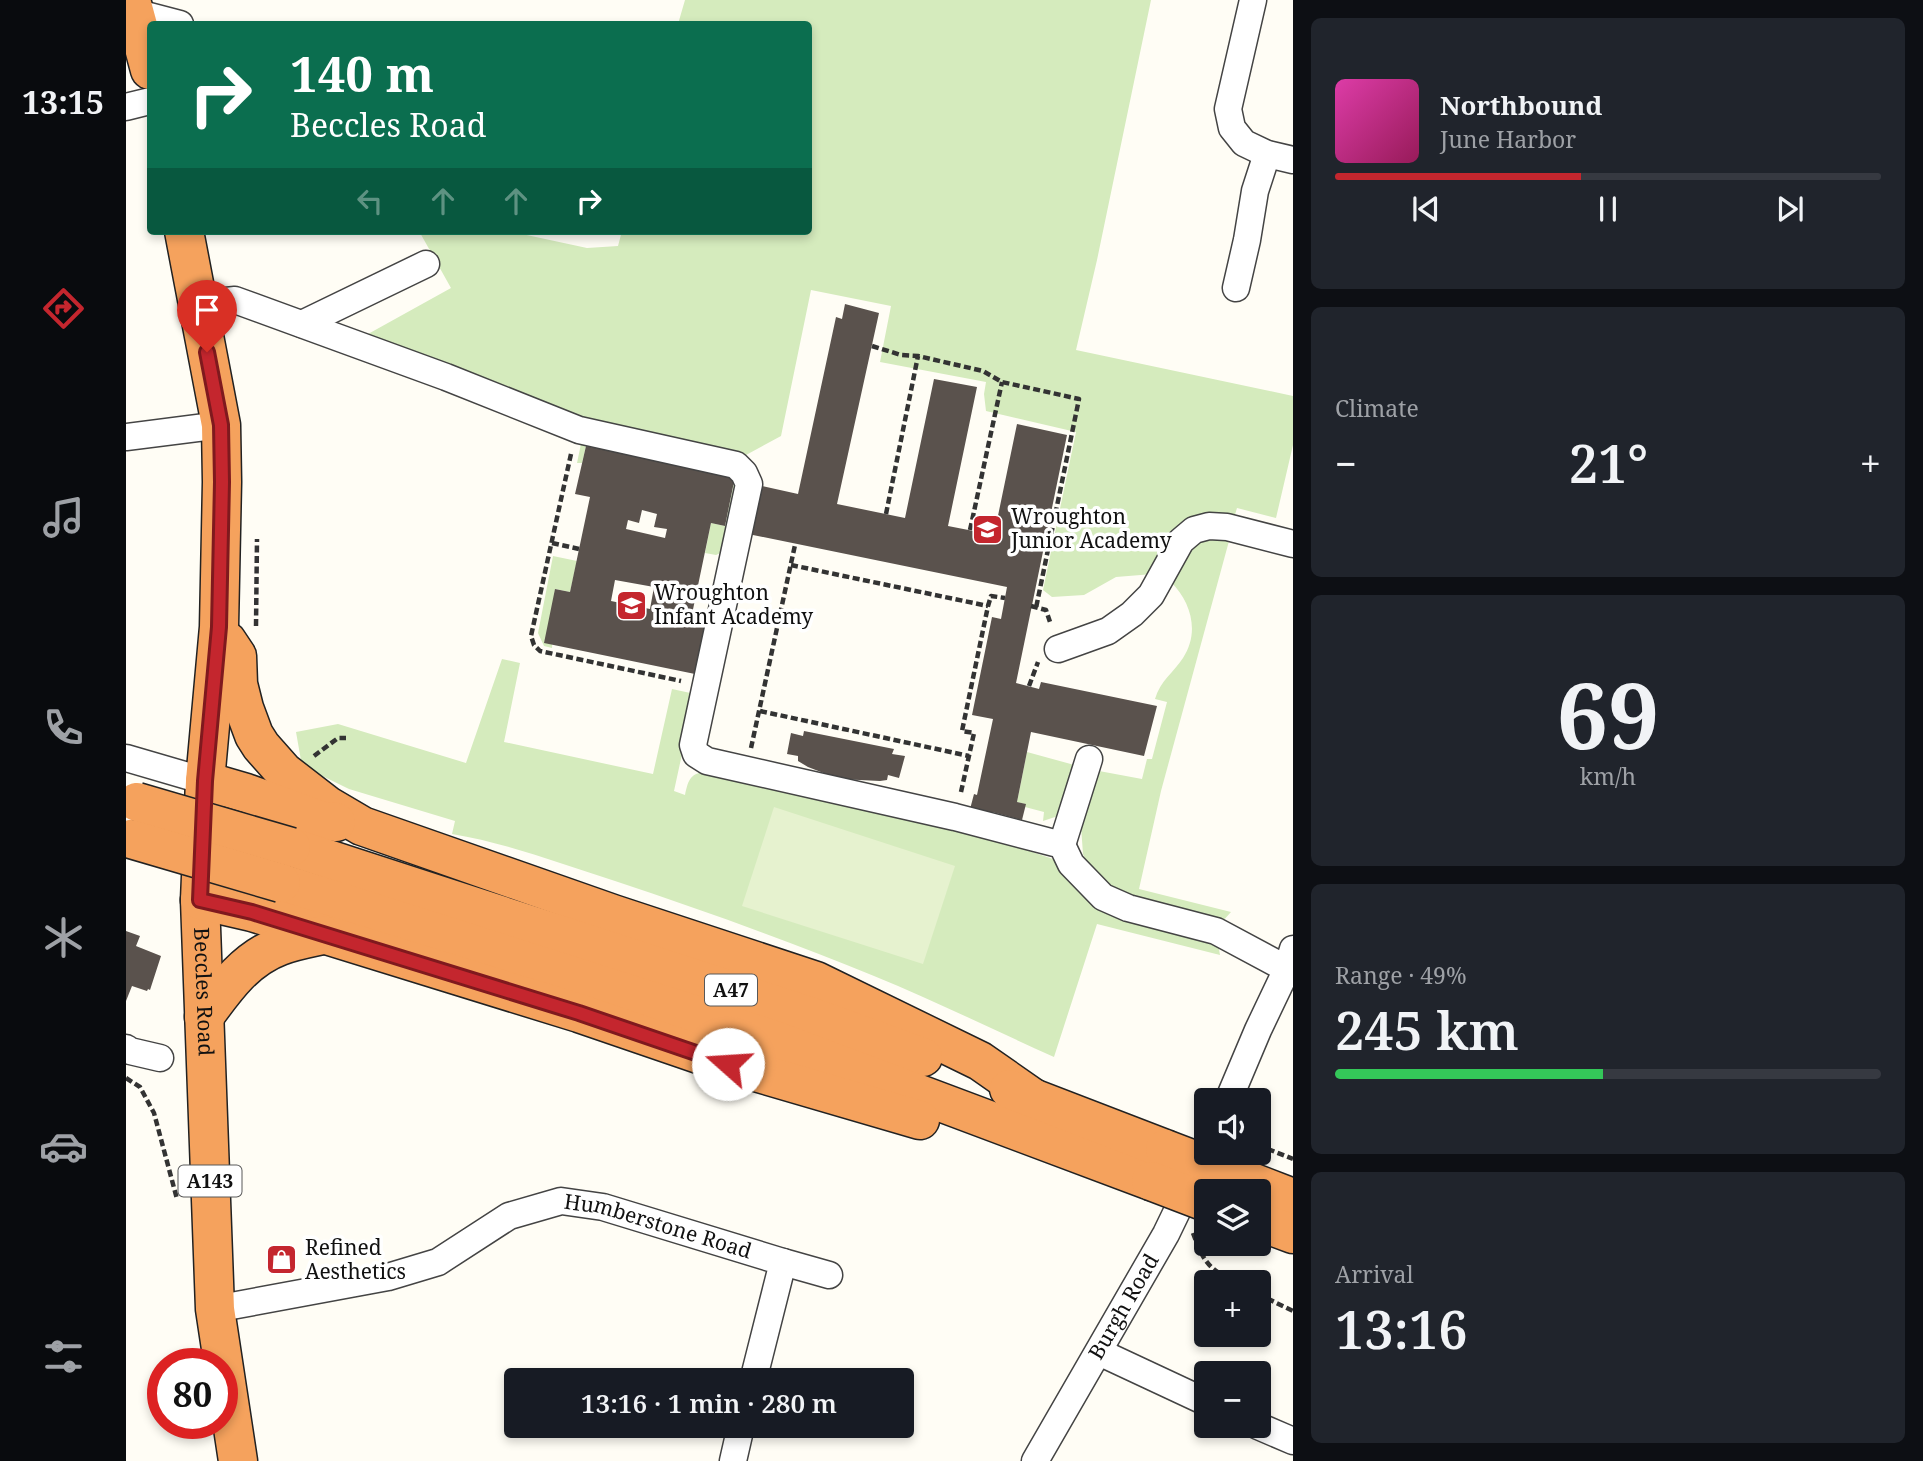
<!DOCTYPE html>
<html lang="en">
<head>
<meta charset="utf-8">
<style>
  :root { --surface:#171b24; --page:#20242c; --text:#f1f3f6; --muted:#9ea1a6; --line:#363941; --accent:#c4262e }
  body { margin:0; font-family:"Noto Serif",serif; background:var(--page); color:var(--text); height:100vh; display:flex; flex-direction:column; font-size:26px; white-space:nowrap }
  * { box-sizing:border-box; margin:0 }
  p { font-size:23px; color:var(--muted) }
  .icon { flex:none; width:38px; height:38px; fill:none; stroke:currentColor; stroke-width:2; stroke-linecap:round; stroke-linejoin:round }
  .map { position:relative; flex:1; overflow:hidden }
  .details { display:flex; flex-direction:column; gap:18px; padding:18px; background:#0d0f14; width:630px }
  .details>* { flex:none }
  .guide { position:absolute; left:21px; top:21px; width:665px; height:214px; border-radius:7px; box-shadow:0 4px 10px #0003; background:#0b6e4f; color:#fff; overflow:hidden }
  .buttons { position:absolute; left:1068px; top:1088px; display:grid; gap:14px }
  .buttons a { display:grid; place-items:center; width:77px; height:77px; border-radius:7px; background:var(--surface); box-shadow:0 4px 10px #0003; font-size:35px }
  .speed { position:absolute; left:21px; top:1348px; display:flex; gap:14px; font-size:35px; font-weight:700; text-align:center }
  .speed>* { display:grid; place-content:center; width:91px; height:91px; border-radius:50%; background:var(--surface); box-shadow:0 4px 10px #0003; line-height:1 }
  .speed .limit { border:10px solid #d22; background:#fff; color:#111 }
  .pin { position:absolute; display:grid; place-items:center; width:60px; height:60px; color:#fff; margin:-72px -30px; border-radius:50% 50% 50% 0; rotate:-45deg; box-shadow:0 0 7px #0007 }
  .pin .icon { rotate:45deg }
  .me { position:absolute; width:77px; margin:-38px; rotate:289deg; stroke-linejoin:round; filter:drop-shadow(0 0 5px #0008) }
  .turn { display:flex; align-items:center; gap:24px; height:147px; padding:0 28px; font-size:32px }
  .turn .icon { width:91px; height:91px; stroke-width:2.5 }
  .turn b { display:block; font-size:49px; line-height:60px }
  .lanes { display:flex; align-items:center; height:66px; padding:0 28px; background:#0003; justify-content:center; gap:35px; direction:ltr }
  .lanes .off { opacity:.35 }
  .big { font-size:52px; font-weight:600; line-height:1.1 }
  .details .widget { flex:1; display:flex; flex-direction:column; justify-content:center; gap:10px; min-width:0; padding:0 24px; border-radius:10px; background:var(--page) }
  .details .dial { align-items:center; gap:0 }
  .dial b { font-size:91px; line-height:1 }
  .song { display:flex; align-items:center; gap:21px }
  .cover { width:84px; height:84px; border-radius:10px; background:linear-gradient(135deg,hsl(320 70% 55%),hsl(330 70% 35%)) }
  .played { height:7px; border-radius:4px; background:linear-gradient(90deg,var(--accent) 45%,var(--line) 45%) }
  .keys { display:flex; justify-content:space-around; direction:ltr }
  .heat { display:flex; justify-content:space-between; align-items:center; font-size:38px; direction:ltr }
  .charge { height:10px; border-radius:5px; background:linear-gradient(90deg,#34c759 49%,var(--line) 0) }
  .trip { position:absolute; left:378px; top:1368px; width:410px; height:70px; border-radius:7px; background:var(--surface); box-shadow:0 4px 10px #0003; font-weight:600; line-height:70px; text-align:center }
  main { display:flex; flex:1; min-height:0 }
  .dock { display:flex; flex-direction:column; width:126px; justify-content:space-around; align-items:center; background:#090b0e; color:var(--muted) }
  .dock .icon { width:49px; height:49px }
  .dock .on { color:var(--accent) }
  .dock b { font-size:32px; color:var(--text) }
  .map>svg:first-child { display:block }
  .green { fill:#d5ebbd }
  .pitch { fill:#e6f2cf }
  .building { fill:#5a524d; fill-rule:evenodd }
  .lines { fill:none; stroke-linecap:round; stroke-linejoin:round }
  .minor-casing { stroke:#444; stroke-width:29 }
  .highway-casing { stroke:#222; stroke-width:41 }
  .path { stroke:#333; stroke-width:4.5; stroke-dasharray:7 3.5; stroke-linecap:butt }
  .minor { stroke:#fff; stroke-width:26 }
  .highway { stroke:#f5a25d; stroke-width:38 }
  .highway-bridge-casing { stroke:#222; stroke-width:41; stroke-linecap:butt }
  .highway-bridge { stroke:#f5a25d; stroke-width:38 }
  .route-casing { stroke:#7f191e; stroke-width:18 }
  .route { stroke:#c4262e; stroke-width:12 }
  .labels { text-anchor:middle; stroke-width:7; stroke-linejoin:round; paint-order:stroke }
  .shield { fill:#fff; stroke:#585858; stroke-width:2 }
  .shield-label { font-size:19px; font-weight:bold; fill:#111 }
  .poi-label { font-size:21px; fill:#111; stroke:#fff; text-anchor:start }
  .street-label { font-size:21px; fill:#111; stroke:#fff }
</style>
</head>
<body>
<main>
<nav class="dock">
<b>13:15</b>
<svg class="icon on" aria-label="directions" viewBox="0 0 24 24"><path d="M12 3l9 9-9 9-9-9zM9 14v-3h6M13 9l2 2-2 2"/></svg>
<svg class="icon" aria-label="music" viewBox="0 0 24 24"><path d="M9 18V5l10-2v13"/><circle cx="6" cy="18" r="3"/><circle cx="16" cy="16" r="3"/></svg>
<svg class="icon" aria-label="phone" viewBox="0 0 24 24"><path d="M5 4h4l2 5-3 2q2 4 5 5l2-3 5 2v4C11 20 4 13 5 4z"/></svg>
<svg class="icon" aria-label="climate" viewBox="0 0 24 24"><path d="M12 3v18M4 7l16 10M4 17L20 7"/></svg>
<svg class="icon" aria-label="car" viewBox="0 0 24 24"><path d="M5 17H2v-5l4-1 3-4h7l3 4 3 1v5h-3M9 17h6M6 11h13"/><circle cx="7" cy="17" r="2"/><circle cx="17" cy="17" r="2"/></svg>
<svg class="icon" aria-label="filters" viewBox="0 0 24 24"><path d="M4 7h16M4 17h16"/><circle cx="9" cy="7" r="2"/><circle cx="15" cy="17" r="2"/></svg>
</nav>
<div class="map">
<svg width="1167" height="1461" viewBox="0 0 1167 1461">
  <rect width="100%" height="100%" fill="#fffdf5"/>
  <!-- green -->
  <g class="green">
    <path d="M559,0H1025L971,260L950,350L1167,396V445L1150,518L1111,508L1108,518L1027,574L990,577L958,595L926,597L917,590L950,432L860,411L858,394L860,382L754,362L765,306L685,290L655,436L620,455L516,435L440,415L233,339L325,288L293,231H382L461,248L492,246L496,231H682V24H552Z"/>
    <path d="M456,439L614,477L599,551L590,555L579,553L585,523L599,526L609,477L460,446L456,463H451Z"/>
    <path d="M1083,536L1103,541L1035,791L1013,889L1105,912L1095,923L985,891L962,866L957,854L955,826L973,771L1016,779L1021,759H1026L1041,702L1029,699C1034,681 1048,672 1057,658C1074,632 1065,602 1045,582L1064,544Z"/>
    <path d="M427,556L451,561L444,592L429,589L426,648L418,646L412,633Z"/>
    <path d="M376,659L394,663L378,742L527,774L546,689L569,694L548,791L559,795C562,782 563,774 578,772L835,828L927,859L948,884L1091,938L1094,955L971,924L928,1057C868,1030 809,1001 748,976C663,941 576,910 489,881C435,864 381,843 326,834L329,821L223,789L176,766L170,732L212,724L340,763Z"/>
    <path d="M901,752L952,766L932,816L917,821L918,812L899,807V804L891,802Z"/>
  </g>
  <!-- pitch -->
  <path class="pitch" d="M648,807L829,866L797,964L616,906Z"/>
  <!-- building -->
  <g class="building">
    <path d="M719,304L753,313L711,504L779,518L808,379L851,387L822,526L868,535L891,424L941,435L890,683L913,689L915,682L1031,706L1018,756L905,732L891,802L900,804L896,820L866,812L864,819L843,813L848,794L851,795L867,719L846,715L866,617L875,619L881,587L622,534L632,485L672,494L710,317L716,319Z"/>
    <path d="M460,446L609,477L599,526L585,523L565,619L580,622L569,674L418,643L429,589L444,592L464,497L449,494ZM516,510L531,514L528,527L541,529L539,538L500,529L502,520L513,523ZM489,580L528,587L524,609L485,601Z"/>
    <path d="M678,731L768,749L766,754L779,756L773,778L762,775L761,780L754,781L713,779L682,767L672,761V756L661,754L665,733L677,736Z"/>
    <path d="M0,931L14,936L10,946L35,956L24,990L22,989L21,991L6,986L0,1001Z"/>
  </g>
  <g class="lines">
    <defs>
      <g id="minor">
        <path d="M1127,0L1102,109L1106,128L1118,143L1141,154L1167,160"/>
        <path d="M8,12L54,24"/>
        <path d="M0,107L24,101"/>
        <path d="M1110,288L1121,240L1129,191L1141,154"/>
        <path d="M72,304L109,300L320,377L453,430L610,465L618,473L623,484L567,745L570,754L581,761L829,817L936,845L945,864L977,897L1002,908L1090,931L1161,969"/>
        <path d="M176,324L300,264"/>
        <path d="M0,437L95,425"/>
        <path d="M932,649L982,631L1006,614L1025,595L1055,541L1068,530L1083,526L1101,527L1167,544"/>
        <path d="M0,758L79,781"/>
        <path d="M936,845L963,759"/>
        <path d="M0,1048L4,1051L34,1058"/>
        <path d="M1102,1101L1132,1030L1161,969L1167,949"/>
        <path d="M657,1262L703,1275"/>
        <path id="s1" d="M89,1309L262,1277L312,1262L383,1216L435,1201L477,1207L657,1262L627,1381"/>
        <path d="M973,1352L1080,1402"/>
        <path d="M1132,1426L1167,1441"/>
        <path d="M607,1461L615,1426"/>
        <path id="s2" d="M909,1461L1040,1234L1067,1178"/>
      </g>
      <g id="highway">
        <path d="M5,0L24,70"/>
        <path id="s3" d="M58,231L95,425L96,482L93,627L79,781L74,900L89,1309L112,1461"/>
        <path d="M101,641L111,656L112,684L118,708L128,735L135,746L158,772L202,806L236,826L487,914L690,981L854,1061L907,1098"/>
        <path d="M79,781L120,793L197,821L210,822"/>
        <path d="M165,847L684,1016L797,1057"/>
        <path d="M155,883L649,1040L1025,1181"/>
        <path d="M74,900L126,912L453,1013L602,1064L794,1120"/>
        <path d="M78,1017C99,988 119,959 154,946C167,941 183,938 197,935"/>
        <path d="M883,1089L1039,1149"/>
        <path d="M1115,1178L1167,1198"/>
        <path d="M1132,1221L1167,1234"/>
      </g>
    </defs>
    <!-- minor casing -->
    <use href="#minor" class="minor-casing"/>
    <!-- highway casing -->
    <use href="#highway" class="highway-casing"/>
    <!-- path -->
    <g class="path">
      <path d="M746,346L775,355L792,356L857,371L876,382L953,399L910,608"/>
      <path d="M445,454L405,636L408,645L414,651L555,681"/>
      <path d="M760,514L792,356"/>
      <path d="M844,530L876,382"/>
      <path d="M426,543L453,549"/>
      <path d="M665,565L862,606"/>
      <path d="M905,606L920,610L925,625"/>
      <path d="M130,626L131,539"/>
      <path d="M903,686L912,662"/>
      <path d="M634,711L843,756"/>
      <path d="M625,748L669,545"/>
      <path d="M188,756L212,738H220"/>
      <path d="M835,792L848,733L836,731L862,606L865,596L879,598"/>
      <path d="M0,1078L14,1087L28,1113L51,1199"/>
      <path d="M1132,1145L1167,1159"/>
      <path d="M1067,1233C1078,1263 1082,1268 1110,1283"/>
      <path d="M1132,1294L1167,1311"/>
    </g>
    <!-- minor -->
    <use href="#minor" class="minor"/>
    <!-- highway -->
    <use href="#highway" class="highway"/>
    <defs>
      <g id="highway-bridge">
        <path d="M11,802L165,847"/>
        <path d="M5,839L155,883"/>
        <path d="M1039,1149L1115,1178"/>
        <path d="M1025,1181L1080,1202"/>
      </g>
    </defs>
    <!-- highway-bridge casing -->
    <use href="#highway-bridge" class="highway-bridge-casing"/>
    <!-- highway-bridge -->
    <use href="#highway-bridge" class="highway-bridge"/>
  </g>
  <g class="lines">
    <defs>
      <path id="route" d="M81,352L95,425L96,482L93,627L79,781L74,900L126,912L453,1013L602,1064"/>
    </defs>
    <!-- route casing -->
    <use href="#route" class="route-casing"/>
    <!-- route -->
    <use href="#route" class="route"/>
  </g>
  <!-- icons -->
  <defs>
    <symbol id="school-square" viewBox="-11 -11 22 22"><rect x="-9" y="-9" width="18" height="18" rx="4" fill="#c4262e" stroke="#fff"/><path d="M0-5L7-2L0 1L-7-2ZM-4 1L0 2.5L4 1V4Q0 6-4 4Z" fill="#fff"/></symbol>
    <symbol id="shop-square" viewBox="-11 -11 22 22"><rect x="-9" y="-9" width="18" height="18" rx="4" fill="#c4262e" stroke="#fff"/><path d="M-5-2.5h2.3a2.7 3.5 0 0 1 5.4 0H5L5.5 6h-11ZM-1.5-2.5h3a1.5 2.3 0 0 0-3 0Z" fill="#fff"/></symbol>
  </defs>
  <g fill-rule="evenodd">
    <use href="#school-square" x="844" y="512" width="35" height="35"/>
    <use href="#school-square" x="488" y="588" width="35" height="35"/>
    <use href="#shop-square" x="138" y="1242" width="35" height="35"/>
  </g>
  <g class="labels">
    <!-- shield labels -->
    <g class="shield">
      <rect x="579" y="974.5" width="52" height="31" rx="5"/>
      <rect x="52.5" y="1165.5" width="63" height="31" rx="5"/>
    </g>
    <g class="shield-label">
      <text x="605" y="997">A47</text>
      <text x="84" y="1188">A143</text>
    </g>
    <!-- poi labels -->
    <g class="poi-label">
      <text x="885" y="524">Wroughton<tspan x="885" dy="24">Junior Academy</tspan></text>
      <text x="528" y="600">Wroughton<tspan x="528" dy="24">Infant Academy</tspan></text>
      <text x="179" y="1255">Refined<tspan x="179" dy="24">Aesthetics</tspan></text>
    </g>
    <!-- street labels -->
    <g class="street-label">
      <text dy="7" stroke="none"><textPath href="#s3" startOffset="765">Beccles Road</textPath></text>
      <text dy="7" stroke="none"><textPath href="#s1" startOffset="467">Humberstone Road</textPath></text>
      <text dy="7" stroke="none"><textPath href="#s2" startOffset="178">Burgh Road</textPath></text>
    </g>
  </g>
</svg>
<div class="buttons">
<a><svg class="icon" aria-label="sound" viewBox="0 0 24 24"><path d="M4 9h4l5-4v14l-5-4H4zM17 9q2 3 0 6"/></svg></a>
<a><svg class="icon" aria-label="layers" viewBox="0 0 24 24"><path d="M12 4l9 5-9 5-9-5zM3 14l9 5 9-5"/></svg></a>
<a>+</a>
<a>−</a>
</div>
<div class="speed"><div class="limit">80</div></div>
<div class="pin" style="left:81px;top:352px;background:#d93025"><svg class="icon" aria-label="arrive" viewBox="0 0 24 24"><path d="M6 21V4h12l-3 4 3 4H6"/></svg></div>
<svg class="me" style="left:602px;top:1064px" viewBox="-20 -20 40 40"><circle r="19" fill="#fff"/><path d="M0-13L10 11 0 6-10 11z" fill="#c4262e"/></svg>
<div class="trip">13:16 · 1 min · 280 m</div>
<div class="guide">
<div class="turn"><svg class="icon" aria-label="right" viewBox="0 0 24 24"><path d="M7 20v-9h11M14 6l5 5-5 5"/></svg><div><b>140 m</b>Beccles Road</div></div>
<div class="lanes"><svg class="icon off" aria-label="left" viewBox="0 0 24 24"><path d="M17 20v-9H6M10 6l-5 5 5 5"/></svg><svg class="icon off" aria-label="ahead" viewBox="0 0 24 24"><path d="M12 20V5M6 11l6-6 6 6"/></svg><svg class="icon off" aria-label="ahead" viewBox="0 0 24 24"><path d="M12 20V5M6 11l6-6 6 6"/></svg><svg class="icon" aria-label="right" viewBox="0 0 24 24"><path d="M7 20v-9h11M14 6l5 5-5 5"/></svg></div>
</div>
</div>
<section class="details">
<div class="widget">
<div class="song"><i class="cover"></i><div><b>Northbound</b><p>June Harbor</p></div></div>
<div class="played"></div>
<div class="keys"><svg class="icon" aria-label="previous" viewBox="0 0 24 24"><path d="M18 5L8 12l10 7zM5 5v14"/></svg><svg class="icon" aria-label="pause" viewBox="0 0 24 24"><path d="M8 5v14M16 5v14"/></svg><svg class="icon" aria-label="next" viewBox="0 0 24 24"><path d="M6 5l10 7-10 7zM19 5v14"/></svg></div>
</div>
<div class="widget"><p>Climate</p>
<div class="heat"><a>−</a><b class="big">21°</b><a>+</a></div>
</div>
<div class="widget dial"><b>69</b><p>km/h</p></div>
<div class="widget"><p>Range · 49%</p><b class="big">245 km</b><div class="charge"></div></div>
<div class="widget"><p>Arrival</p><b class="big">13:16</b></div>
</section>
</main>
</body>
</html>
